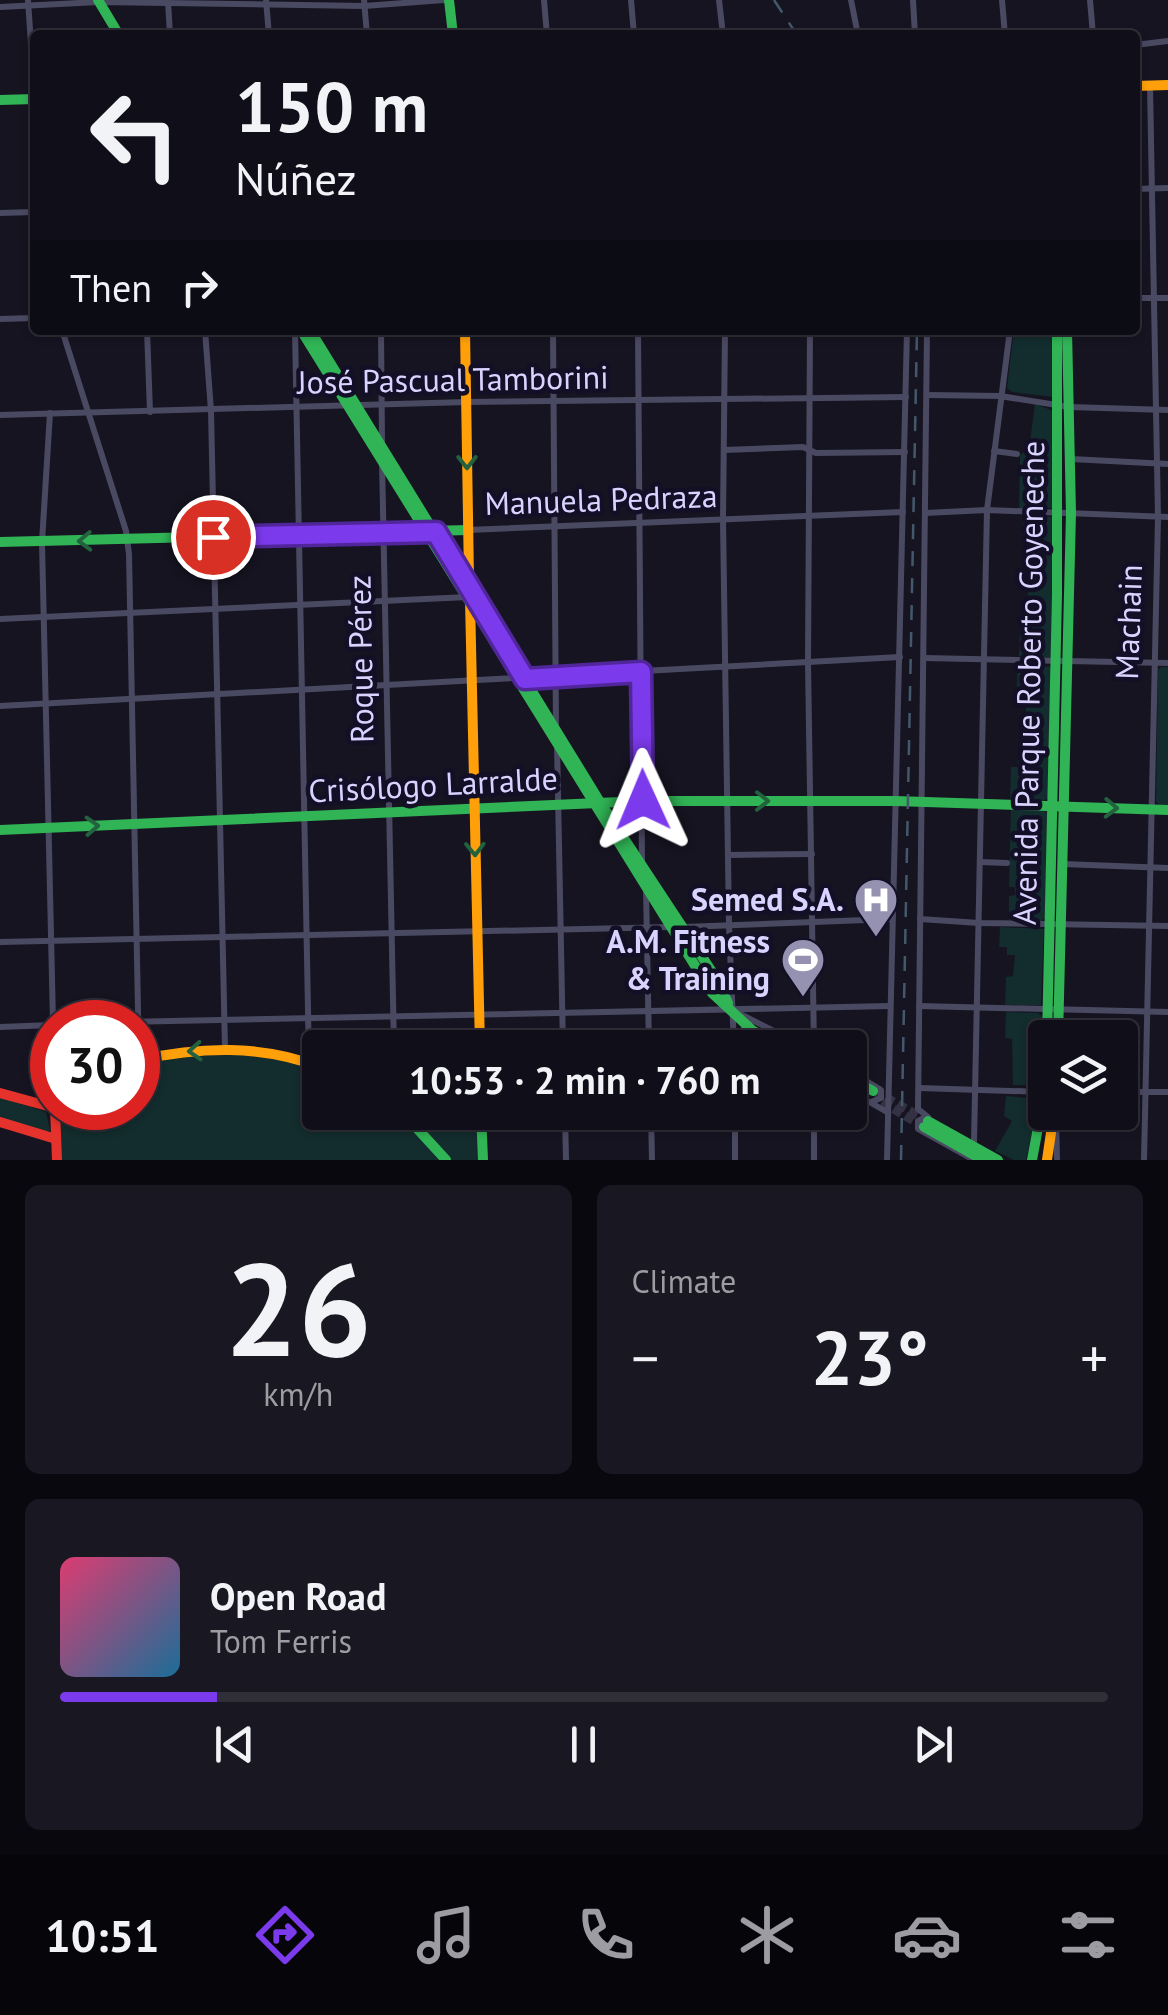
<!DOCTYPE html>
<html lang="en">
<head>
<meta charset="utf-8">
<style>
  :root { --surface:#100f19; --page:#191822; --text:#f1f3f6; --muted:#9c9ca2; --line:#302f38; --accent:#7c3aed }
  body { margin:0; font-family:"PT Sans",sans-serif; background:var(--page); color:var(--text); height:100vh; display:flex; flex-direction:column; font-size:38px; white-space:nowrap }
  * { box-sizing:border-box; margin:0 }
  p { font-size:32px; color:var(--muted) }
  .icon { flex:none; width:55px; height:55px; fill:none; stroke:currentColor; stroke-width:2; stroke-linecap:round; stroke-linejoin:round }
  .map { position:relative; height:1160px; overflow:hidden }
  .details { display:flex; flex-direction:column; gap:25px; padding:25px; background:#09080e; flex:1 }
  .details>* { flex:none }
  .banner { position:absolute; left:30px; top:30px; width:1110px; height:305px; border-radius:10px; box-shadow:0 2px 8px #0004,0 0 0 2px var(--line); background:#100f19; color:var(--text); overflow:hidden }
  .buttons { position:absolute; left:1028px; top:1020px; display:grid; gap:20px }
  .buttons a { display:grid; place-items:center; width:110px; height:110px; border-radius:10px; background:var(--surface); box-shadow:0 2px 8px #0004,0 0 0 2px var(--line); font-size:50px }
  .speed { position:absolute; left:30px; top:1000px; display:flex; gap:20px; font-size:50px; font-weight:700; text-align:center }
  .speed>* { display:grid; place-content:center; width:130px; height:130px; border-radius:50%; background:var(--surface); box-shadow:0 2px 8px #0004,0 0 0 2px var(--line); line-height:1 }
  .speed .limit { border:15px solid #d22; background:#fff; color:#111 }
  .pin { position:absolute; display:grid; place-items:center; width:85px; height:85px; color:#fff; margin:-42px; border:5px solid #fff; border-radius:50%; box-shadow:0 2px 10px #0007 }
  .me { position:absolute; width:110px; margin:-55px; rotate:359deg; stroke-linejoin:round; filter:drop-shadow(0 0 8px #0008) }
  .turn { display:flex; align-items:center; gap:35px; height:210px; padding:0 40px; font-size:45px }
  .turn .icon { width:130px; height:130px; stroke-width:2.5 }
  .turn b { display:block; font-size:70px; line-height:85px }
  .then { display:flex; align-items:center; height:95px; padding:0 40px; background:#0003; gap:20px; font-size:38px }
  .big { font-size:75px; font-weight:700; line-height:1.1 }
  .details .widget { flex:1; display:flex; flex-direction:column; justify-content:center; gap:15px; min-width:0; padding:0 35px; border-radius:15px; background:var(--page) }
  .details .dial { align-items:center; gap:0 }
  .dial b { font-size:130px; line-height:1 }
  .song { display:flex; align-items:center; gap:30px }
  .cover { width:120px; height:120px; border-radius:15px; background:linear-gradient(135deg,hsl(340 70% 55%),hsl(200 70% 35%)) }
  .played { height:10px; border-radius:5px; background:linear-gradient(90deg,var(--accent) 15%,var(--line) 15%) }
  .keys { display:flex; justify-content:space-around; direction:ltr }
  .heat { display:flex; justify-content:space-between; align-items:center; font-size:55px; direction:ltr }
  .details .tiles { flex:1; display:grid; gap:25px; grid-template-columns:1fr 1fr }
  .widget:last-child { grid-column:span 2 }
  .trip { position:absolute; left:302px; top:1030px; width:565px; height:100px; border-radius:10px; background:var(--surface); box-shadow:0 2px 8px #0004,0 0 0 2px var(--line); font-weight:700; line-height:100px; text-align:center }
  .menu { display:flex; height:160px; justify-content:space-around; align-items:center; background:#06060a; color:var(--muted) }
  .menu .icon { width:70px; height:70px }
  .menu .selected { color:var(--accent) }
  .menu b { font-size:45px; color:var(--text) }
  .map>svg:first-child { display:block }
  .green { fill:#132c2d }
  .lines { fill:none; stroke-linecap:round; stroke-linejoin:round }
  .secondary-tunnel { stroke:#333142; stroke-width:9; stroke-dasharray:9 4.5; stroke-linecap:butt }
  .street { stroke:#4a4962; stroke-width:6 }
  .fast { stroke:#30b455; stroke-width:10 }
  .slow { stroke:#ff9f0a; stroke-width:10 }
  .jam { stroke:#e5322d; stroke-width:10 }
  .rail { stroke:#43596b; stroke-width:2.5; stroke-dasharray:15 12; stroke-linecap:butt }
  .oneway { stroke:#22623e }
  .route-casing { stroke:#51269a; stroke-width:25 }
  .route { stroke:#7c3aed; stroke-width:18 }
  .labels { text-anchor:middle; stroke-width:9; stroke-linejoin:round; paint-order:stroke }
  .street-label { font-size:32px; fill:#d9d4ff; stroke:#130f26 }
  .poi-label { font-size:32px; font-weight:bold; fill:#d9d4ff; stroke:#130f26; text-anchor:end }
</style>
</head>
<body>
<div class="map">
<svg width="1168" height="1160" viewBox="0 0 1168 1160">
  <rect width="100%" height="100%" fill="#161421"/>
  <!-- green -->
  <g class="green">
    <path d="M1014,330H1053V397L1012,392L1007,388Z"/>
    <path d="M1035,404L1054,411L1056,507L1052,508H1019L1020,455L1029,449Z"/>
    <path d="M1023,515L1053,517L1056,521L1052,658L1019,656L1020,625L1028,624V538L1022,537Z"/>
    <path d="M1018,664L1054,667L1050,795L1045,800L1010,799L1011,767H1018V760L1026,759V704L1016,703Z"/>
    <path d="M1161,667H1168V805H1159L1156,801L1158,670Z"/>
    <path d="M1011,809L1045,811L1048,814L1045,918L1041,921L1009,920V896L1015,895V887H1009Z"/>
    <path d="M1000,927L1044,929L1041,1005H1005L1006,977L1013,976L1015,955H1007V947H999Z"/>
    <path d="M1006,1012L1038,1013L1043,1017L1040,1086L1013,1085L1012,1039L1005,1038Z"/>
    <path d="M235,1052L284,1060L320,1072V1112L395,1113L441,1160H59L61,1119L67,1108H138V1065L181,1056Z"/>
    <path d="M1006,1096L1039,1099L1026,1160H1014L995,1151L1012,1121L1004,1116Z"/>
    <path d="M0,1097L46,1112L50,1130L47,1134L0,1119Z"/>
    <path d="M407,1113H478L480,1160H449Z"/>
  </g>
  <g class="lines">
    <!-- secondary-tunnel -->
    <g class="secondary-tunnel">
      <path d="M874,1091L928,1121"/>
      <path d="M882,1102L924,1127"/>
    </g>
    <!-- street -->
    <g class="street">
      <path d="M28,0L35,104"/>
      <path d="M266,0L269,35"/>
      <path d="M364,0L367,35"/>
      <path d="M544,0L547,35"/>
      <path d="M631,0L634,35"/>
      <path d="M719,0L723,35"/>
      <path d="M851,0L858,35"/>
      <path d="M913,0L915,35"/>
      <path d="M1002,0L1005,35"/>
      <path d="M1090,0L1093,35"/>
      <path d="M168,1L170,35"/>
      <path d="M0,7L99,2L364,6L444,0"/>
      <path d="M1135,45L1168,41"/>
      <path d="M1135,189L1168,188"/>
      <path d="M0,213L35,212"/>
      <path d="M1135,298H1168"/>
      <path d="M0,319L35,318"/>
      <path d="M62,330L126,531L129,554L139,1060"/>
      <path d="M147,330L150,412"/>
      <path d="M205,330L211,411L225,1049"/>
      <path d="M295,330L309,1062"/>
      <path d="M381,330L382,444"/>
      <path d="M553,330L556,729"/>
      <path d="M638,330L642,862"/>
      <path d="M725,330L723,520L729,925L734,1048"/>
      <path d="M810,330L808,663L814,1048"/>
      <path d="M927,330L918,1109L928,1117"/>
      <path d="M928,395L1000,396L1069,407L1168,410"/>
      <path d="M50,413L42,542L53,1022"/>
      <path d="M0,415L467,402L906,397"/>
      <path d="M724,450L803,447L816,453L905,452"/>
      <path d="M994,451L1017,454"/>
      <path d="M1071,459L1168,464"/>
      <path d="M382,461L394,1048"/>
      <path d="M925,513L987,510L1168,517"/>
      <path d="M468,530L903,512"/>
      <path d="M0,619L468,597"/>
      <path d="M924,658L1168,663"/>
      <path d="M0,706L900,657"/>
      <path d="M557,744L563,1048"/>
      <path d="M729,855L812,854"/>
      <path d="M980,862L1007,863"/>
      <path d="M1063,864L1168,868"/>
      <path d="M646,887L649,1048"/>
      <path d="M920,919L979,923L1168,926"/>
      <path d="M684,927L892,919"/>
      <path d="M0,942L671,927"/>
      <path d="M919,1006L1168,1012"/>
      <path d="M736,1012L808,1048"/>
      <path d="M122,1022L890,1006"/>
      <path d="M0,1027L52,1025"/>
      <path d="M744,1027L749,1034L774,1048"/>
      <path d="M850,1071L881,1090V1098L871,1102"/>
      <path d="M919,1088L1045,1092"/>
      <path d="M850,1091L887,1112"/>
      <path d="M1120,1092H1168"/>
      <path d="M565,1112L566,1160"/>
      <path d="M651,1112L652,1160"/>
      <path d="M735,1112V1160"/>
      <path d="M814,1112V1160"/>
      <path d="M1056,1116L1057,1160"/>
      <path d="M926,1117L918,1121V1129L974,1160"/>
      <path d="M974,1142L987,510L1010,330"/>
      <path d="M887,1160L907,330"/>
      <path d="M1144,1160L1158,517L1150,86"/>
    </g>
    <!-- fast -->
    <g class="fast">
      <path d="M98,0L119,35"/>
      <path d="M449,0L453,35"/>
      <path d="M0,100L35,99"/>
      <path d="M301,330L712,993L752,1030L783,1048"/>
      <path d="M310,330L600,802L718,981L728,1003"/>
      <path d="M0,542L468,530"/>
      <path d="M0,830L643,801H895L1168,810"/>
      <path d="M1047,1038L1057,595V330"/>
      <path d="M1058,1038L1071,513L1067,330"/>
      <path d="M850,1078L873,1091"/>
      <path d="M402,1112L446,1160"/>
      <path d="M481,1112L483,1160"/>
      <path d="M928,1121L998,1160"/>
      <path d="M924,1127L983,1160"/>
      <path d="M1032,1160L1045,1090"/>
    </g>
    <!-- slow -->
    <g class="slow">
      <path d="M1135,86L1168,85"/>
      <path d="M465,330L469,579"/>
      <path d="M470,600L480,1048"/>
      <path d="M138,1060C200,1047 260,1044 320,1067"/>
      <path d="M1047,1160L1054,1112"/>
    </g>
    <!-- jam -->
    <g class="jam">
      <path d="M780,1039L796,1048"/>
      <path d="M0,1093L55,1108"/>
      <path d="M55,1108L57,1160"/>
      <path d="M0,1122L56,1139"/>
    </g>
    <!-- rail -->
    <g class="rail">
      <path d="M774,0L797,35"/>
      <path d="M901,1160L917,330"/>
    </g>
  </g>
  <!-- one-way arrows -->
  <defs><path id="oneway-chevron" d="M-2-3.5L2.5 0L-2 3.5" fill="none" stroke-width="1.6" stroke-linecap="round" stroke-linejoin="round" transform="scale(2.5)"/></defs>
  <g class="oneway">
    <use href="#oneway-chevron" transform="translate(467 462) rotate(90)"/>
    <use href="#oneway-chevron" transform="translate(85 541) rotate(178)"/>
    <use href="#oneway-chevron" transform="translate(762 801)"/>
    <use href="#oneway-chevron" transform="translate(1111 808) rotate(2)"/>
    <use href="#oneway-chevron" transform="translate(92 826) rotate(-3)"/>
    <use href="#oneway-chevron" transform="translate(475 849) rotate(89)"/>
    <use href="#oneway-chevron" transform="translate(195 1051) rotate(176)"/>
  </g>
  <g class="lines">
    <defs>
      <path id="route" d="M213,537L436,532L525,679L641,672L643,800"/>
    </defs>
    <!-- route casing -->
    <use href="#route" class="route-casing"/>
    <!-- route -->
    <use href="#route" class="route"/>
  </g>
  <!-- icons -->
  <defs>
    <symbol id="hospital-pin" viewBox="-11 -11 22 30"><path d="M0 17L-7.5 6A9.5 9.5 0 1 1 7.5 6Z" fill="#9591b1" stroke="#130f26"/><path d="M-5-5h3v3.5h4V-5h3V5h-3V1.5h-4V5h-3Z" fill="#fff"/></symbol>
    <symbol id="stadium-pin" viewBox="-11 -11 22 30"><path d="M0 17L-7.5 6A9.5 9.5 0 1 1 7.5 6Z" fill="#9591b1" stroke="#130f26"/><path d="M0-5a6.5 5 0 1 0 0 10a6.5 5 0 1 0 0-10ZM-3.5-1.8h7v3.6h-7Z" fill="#fff"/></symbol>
  </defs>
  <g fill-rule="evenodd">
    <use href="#hospital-pin" x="851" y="875" width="50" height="68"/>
    <use href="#stadium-pin" x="778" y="935" width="50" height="68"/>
  </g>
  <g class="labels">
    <!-- street labels -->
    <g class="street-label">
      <text transform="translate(453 380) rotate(-1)" y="11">José Pascual Tamborini</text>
      <text transform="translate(601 500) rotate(-2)" y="11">Manuela Pedraza</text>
      <text transform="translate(1129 622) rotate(-88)" y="11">Machain</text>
      <text transform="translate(361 659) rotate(-91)" y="11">Roque Pérez</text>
      <text transform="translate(1029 683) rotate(-89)" y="11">Avenida Parque Roberto Goyeneche</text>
      <text transform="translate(433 785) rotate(-3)" y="11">Crisólogo Larralde</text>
    </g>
    <!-- poi labels -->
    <g class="poi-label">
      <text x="844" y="911">Semed S.A.</text>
      <text x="770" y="953">A.M. Fitness<tspan x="770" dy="37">&amp; Training</tspan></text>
    </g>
  </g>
</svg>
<div class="buttons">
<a><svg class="icon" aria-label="layers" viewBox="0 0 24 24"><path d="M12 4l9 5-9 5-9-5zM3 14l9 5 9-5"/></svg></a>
</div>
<div class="speed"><div class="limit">30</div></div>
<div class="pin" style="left:213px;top:537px;background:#d93025"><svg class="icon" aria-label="arrive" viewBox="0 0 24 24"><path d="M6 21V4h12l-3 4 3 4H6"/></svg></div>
<svg class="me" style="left:643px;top:800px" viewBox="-20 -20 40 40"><path d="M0-17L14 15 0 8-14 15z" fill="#7c3aed" stroke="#fff" stroke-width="4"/></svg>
<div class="trip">10:53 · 2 min · 760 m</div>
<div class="banner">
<div class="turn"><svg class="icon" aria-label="left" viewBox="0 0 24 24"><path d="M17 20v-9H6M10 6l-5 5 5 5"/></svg><div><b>150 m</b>Núñez</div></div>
<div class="then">Then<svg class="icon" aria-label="right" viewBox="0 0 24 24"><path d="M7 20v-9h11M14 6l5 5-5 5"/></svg></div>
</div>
</div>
<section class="details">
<div class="tiles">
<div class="widget dial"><b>26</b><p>km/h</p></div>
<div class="widget"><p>Climate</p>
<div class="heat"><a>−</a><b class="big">23°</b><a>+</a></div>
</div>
<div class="widget">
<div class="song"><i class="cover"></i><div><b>Open Road</b><p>Tom Ferris</p></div></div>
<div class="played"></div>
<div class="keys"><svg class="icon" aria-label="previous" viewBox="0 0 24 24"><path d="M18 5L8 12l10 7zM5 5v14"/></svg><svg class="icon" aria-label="pause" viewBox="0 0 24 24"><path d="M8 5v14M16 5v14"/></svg><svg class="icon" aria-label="next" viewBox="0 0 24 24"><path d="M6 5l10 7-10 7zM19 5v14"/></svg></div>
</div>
</div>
</section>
<nav class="menu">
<b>10:51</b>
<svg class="icon selected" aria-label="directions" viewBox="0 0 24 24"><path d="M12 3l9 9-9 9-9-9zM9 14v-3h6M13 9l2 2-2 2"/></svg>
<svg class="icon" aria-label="music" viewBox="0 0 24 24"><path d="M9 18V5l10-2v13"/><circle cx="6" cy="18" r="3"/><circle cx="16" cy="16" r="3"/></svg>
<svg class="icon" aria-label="phone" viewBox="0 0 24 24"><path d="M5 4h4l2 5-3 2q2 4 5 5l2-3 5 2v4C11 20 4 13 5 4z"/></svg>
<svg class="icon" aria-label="climate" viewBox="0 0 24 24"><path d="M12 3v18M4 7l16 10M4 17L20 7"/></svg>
<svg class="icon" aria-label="car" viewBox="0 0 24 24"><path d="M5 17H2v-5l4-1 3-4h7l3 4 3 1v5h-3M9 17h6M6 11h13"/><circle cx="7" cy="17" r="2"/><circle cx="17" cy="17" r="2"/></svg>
<svg class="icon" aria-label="filters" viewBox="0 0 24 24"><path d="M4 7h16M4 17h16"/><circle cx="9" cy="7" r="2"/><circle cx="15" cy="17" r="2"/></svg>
</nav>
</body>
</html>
